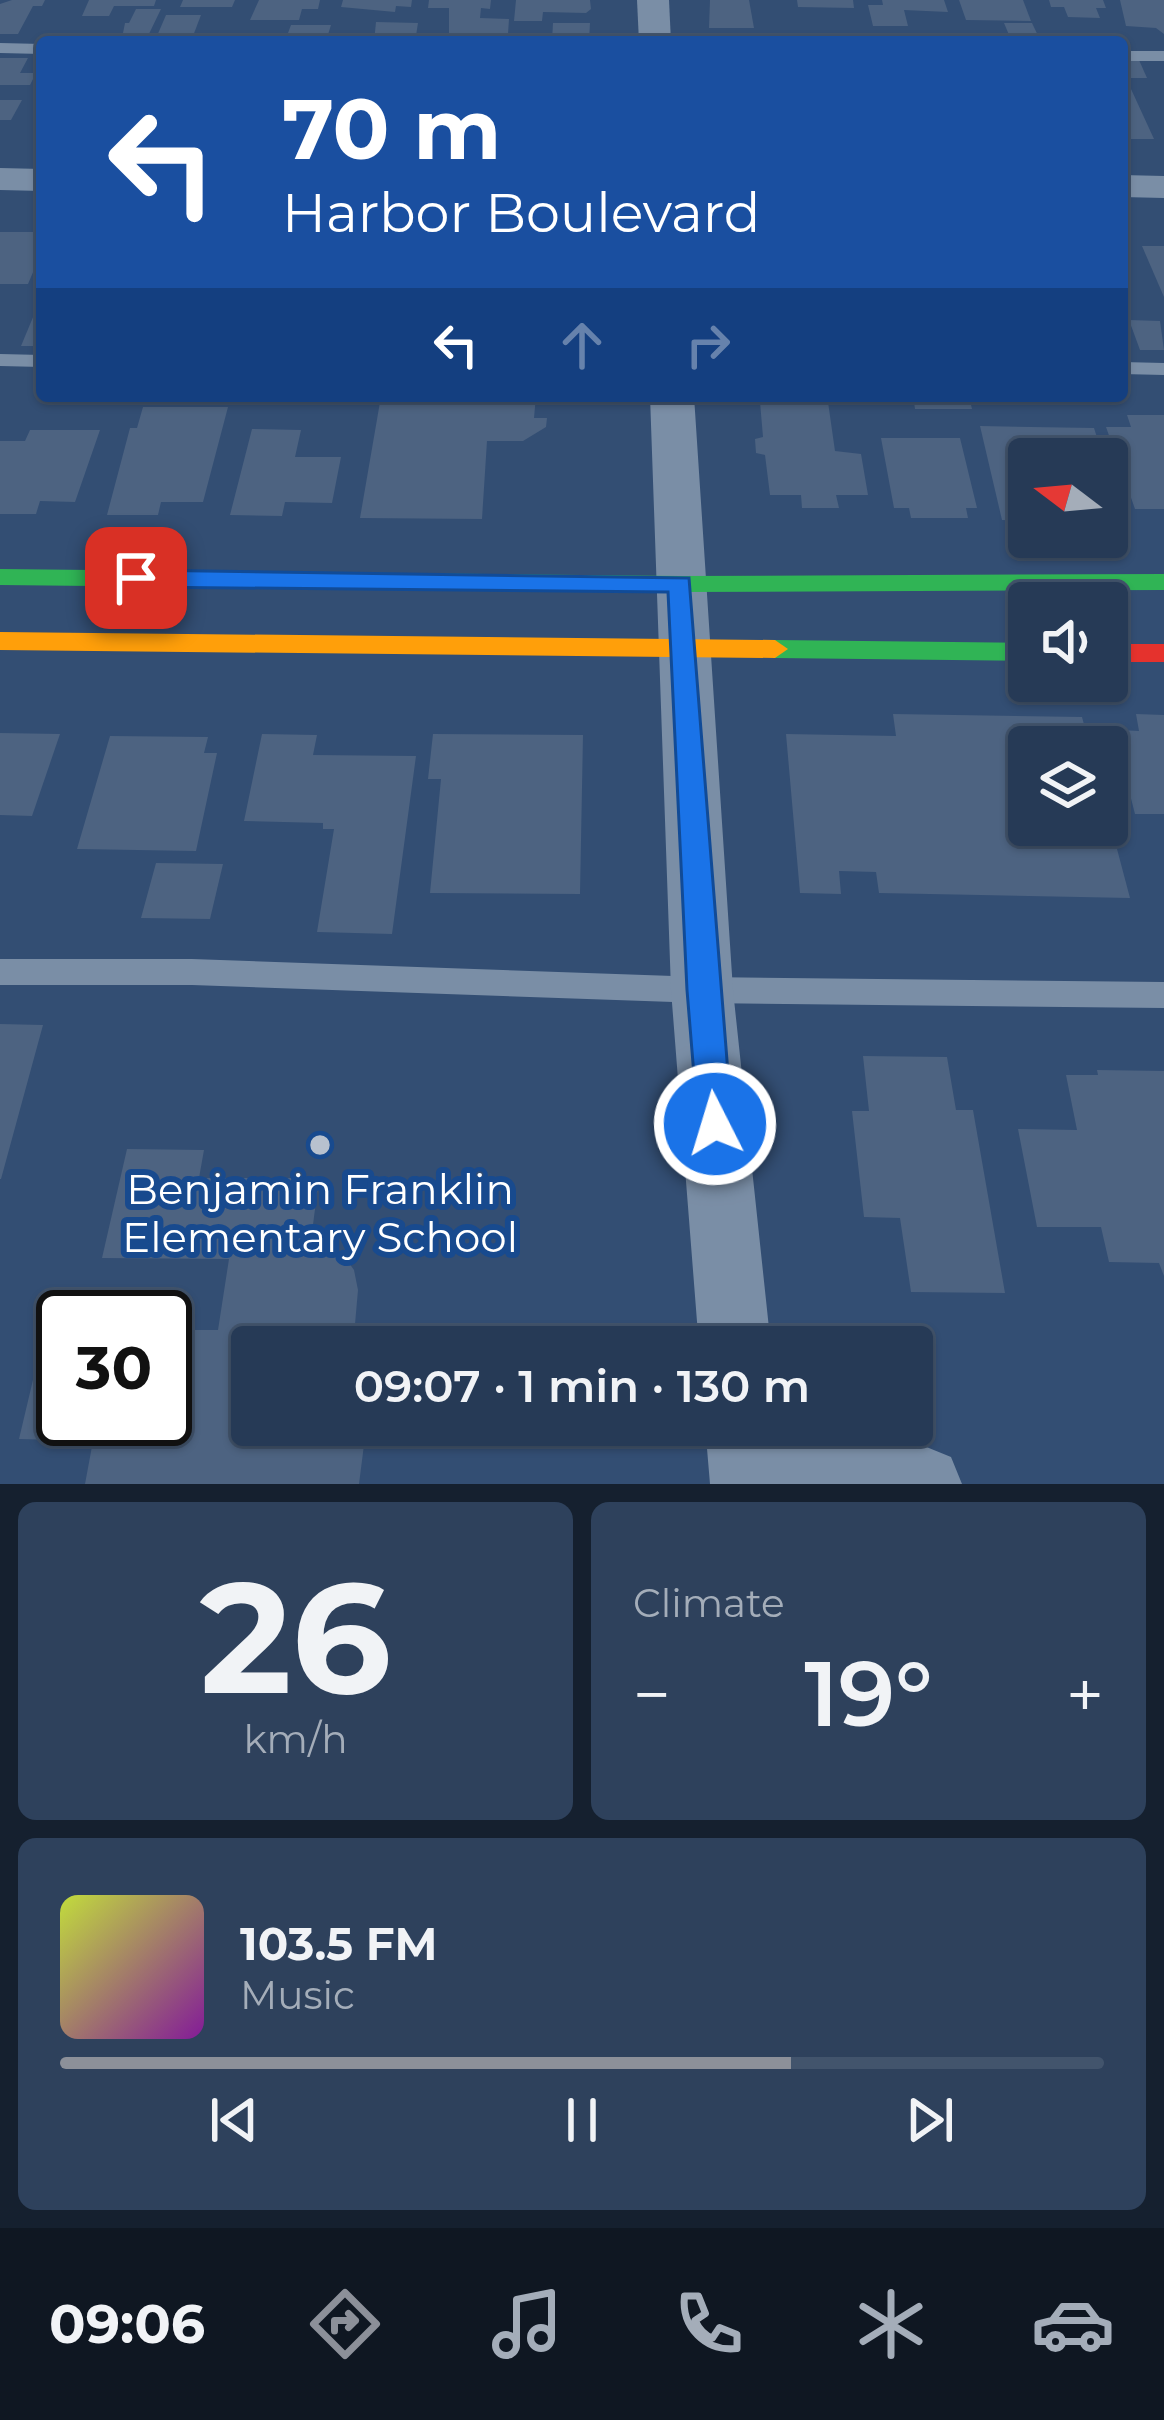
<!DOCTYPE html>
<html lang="en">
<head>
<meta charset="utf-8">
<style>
  :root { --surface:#263a56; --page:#2e415c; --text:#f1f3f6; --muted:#a4adb9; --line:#42546c; --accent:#8c9099 }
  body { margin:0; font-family:Montserrat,sans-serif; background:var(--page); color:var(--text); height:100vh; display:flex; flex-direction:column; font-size:45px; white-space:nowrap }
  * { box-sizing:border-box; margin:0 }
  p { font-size:39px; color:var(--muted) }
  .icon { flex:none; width:66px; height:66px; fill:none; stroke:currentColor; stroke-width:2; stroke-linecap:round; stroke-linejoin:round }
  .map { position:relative; height:1484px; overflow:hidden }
  .side { display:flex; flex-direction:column; gap:18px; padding:18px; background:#15202f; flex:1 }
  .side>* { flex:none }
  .top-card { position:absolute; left:36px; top:36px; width:1092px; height:366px; border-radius:12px; box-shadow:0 3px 9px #0004,0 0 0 3px var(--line); background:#1a4fa0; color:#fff; overflow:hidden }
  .needle { width:78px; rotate:286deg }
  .tools { position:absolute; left:1008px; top:438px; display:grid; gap:24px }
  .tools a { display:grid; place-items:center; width:120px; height:120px; border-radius:12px; background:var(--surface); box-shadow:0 3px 9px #0004,0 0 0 3px var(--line); font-size:60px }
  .speed { position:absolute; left:36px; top:1290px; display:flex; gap:24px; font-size:60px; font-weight:700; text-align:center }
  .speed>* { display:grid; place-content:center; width:156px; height:156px; border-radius:50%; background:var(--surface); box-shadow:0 3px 9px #0004,0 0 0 3px var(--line); line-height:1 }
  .speed .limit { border:6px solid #111; border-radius:18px; background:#fff; color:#111 }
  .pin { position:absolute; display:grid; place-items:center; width:102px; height:102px; color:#fff; margin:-51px; border-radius:24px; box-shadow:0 6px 18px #0006 }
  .me { position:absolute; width:132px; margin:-66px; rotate:355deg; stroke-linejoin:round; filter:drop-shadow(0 0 9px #0008) }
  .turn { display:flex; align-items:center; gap:42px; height:252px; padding:0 48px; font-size:54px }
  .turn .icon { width:156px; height:156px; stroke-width:2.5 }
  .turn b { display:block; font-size:84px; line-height:102px }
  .lanes { display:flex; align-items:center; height:114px; padding:0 48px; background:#0003; justify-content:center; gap:60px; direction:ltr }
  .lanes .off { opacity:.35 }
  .big { font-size:90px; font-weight:600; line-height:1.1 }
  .side .tile { flex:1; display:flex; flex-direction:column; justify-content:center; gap:18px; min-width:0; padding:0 42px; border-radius:18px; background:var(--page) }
  .side .dial { align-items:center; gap:0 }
  .dial b { font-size:156px; line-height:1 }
  .song { display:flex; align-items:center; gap:36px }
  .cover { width:144px; height:144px; border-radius:18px; background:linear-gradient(135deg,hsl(70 70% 55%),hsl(290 70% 35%)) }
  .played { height:12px; border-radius:6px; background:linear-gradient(90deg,var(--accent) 70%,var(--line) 70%) }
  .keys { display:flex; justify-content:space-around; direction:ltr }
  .heat { display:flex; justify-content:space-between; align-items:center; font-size:66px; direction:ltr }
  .side .tiles { flex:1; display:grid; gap:18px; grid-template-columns:1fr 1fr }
  .tile:last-child { grid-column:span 2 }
  .trip { position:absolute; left:231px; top:1326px; width:702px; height:120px; border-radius:12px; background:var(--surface); box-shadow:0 3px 9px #0004,0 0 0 3px var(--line); font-weight:600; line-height:120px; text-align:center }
  .tabs { display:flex; height:192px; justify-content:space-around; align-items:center; background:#0f1722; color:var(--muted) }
  .tabs .icon { width:84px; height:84px }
  .tabs .selected { color:var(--accent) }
  .tabs b { font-size:54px; color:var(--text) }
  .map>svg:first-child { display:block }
  .building { fill:#4d6381 }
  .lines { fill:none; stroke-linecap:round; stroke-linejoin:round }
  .lane { fill:#7a8ea6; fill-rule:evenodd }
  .street { fill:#7a8ea6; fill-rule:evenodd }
  .fast { fill:#30b455; fill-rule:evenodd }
  .slow { fill:#ff9f0a; fill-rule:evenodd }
  .jam { fill:#e5322d; fill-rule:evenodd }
  .route { fill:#1a73e8; stroke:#114b97; stroke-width:3 }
  .poi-dot { fill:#b8c1ce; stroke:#184a8e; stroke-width:4.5 }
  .labels { text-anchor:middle; stroke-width:12; stroke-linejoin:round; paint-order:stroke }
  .near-poi-label { font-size:42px; fill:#fff; stroke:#184a8e }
</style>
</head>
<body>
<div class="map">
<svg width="1164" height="1484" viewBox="0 0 1164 1484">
  <rect width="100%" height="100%" fill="#334e73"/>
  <!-- building -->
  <g class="building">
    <path d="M12,0H45L42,6H33L18,34H0V4Z"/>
    <path d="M89,0H156L154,6H114L109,16H82Z"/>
    <path d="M183,0H235L232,7H180Z"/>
    <path d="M259,0H320L318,9H302L299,20H250Z"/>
    <path d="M343,0H412L411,7L396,6L395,12L341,7Z"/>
    <path d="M429,0H491L490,9L481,8L480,18L509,19L508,34H449V8H428Z"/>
    <path d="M516,0H590L591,9L586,13L543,12L542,21H514Z"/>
    <path d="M710,0H749L754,28H709Z"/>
    <path d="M797,0H853L854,8L798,7Z"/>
    <path d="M882,0H944L948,12L904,10L908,26H873L868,5H883Z"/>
    <path d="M959,0H1023L1031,21L966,20Z"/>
    <path d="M1049,0H1103L1106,8H1096L1100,18L1068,17L1064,7H1051Z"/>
    <path d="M1120,0H1164V34L1156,28L1126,26Z"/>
    <path d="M136,9H161L147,38H122L125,23H129Z"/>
    <path d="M166,15H201L193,36H157Z"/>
    <path d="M376,22L418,23L415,42H374Z"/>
    <path d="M553,23H590L589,41H552Z"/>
    <path d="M1004,23H1032L1041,42H1012Z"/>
    <path d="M291,25H331L326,41H285Z"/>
    <path d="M0,58H28L20,73H36L30,85H0Z"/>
    <path d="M1122,60H1139L1147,78H1122Z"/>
    <path d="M1122,89H1131L1154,139H1122Z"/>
    <path d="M0,100H22L11,120H0Z"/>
    <path d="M0,232H42V251L28,284H0Z"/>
    <path d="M1142,246H1164V297Z"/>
    <path d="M36,310H42V346H21Z"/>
    <path d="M1129,320L1160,321L1164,350H1140Z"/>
    <path d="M390,396H536L534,418H547L546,427L523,441H487L482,519L360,518L380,402Z"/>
    <path d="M913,396H969L972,409H915Z"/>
    <path d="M760,402H828L835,451L861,454L868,495H836L839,508H802L801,495H770L765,455L756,453L755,439L763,437Z"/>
    <path d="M143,407H228L203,502H161L158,515H107L130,428H137Z"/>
    <path d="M1127,415H1164V509H1135L1106,427H1131Z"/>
    <path d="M980,426L1094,428L1104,459H1029V521L1002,520Z"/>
    <path d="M252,429L301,430L295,457H341L332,503L285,502L282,516L230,515Z"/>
    <path d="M30,430H100L75,502L40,501L36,514H0V441H25Z"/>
    <path d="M881,438H960L977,508H966L968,518H911L909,508H894Z"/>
    <path d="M1107,472H1108L1124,522H1107Z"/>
    <path d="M893,714L1082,717L1090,747H1029V825H1107L1108,815L1130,898L879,893L876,872L839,871L841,894L800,893L786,734L896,736Z"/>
    <path d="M1136,714L1164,715V814H1135L1125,775H1112L1101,729L1139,731Z"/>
    <path d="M0,733L60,734L32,816L0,815Z"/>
    <path d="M262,734L317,735L313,755L416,756L392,934L317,932L334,829H323V823L244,821Z"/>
    <path d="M433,734L583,735L580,894L430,893L441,779H428Z"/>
    <path d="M110,736L208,737L204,753H217L196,851L77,849Z"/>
    <path d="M156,863L223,864L210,919L141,918Z"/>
    <path d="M0,1024L43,1025L1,1179H0Z"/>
    <path d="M863,1056L947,1057L956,1110H973L1005,1293L911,1292L900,1218L864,1217L852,1111H869Z"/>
    <path d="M1097,1070L1164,1071V1276L1159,1263L1109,1262L1101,1227H1037L1018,1129L1077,1130L1066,1075H1098Z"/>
    <path d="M127,1149L204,1150L199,1178H319L310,1248H328L344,1256L354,1270L358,1290L353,1347H252V1425H345L344,1438L365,1437L359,1484H85L93,1441L19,1439L45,1329L63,1330V1419H165V1330H218L229,1259L102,1258Z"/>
  </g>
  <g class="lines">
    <!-- lane -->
    <g class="lane">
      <path d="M0,43L42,44V54L0,53Z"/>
      <rect x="1122" y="51" width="42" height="10"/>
      <path d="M0,354L42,355V367L0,366Z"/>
      <path d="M1122,362L1164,363V375L1122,374Z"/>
      <path d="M0,959H192L702,977L1164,982V1008L702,1003L192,985H0Z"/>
    </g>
    <!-- street -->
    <g class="street">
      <path d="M637,0H669L671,42H639Z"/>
      <path d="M0,168L42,169V191L0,190Z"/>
      <path d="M1122,175L1164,176V198L1122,197Z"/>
      <path d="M650,396H694L733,990L771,1347H699L671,990Z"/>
      <path d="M705,1425H781L782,1444L924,1446L951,1457L962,1484H710Z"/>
    </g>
    <!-- fast -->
    <g class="fast">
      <path d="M0,569L680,576L1164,574V590L680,592L0,585Z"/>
      <path d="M775,640L1029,643V661L775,658L762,649Z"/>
    </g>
    <!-- slow -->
    <path class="slow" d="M0,632L775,640L788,649L775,658L0,650Z"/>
    <!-- jam -->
    <rect class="jam" x="1107" y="644" width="57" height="18"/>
  </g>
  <!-- route -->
  <path class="route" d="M136,570L689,578L732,1124L727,1135L715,1139L703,1135L698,1124L687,990L668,592L136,587L124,578Z"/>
  <!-- markers -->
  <circle class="poi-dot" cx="320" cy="1145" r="12"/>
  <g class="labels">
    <!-- near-poi labels -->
    <g class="near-poi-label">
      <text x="320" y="1204">Benjamin Franklin<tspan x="320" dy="48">Elementary School</tspan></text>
    </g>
  </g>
</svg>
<div class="tools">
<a><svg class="needle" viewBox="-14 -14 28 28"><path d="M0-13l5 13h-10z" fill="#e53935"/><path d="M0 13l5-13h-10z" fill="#a4adb9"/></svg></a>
<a><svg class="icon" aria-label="sound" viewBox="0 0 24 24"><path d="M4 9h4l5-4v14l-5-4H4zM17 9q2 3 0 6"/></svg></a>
<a><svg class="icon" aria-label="layers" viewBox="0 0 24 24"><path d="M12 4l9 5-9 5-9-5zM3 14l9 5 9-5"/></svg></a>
</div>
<div class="speed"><div class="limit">30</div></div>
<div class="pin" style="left:136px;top:578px;background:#d93025"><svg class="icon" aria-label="arrive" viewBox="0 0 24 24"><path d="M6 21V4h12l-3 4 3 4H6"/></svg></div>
<svg class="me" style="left:715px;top:1124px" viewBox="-20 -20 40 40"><circle r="17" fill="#1a73e8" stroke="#fff" stroke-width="3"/><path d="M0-11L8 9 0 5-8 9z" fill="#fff"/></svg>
<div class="trip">09:07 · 1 min · 130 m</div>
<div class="top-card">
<div class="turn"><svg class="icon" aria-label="left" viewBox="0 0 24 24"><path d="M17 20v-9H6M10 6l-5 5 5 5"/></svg><div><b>70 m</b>Harbor Boulevard</div></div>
<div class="lanes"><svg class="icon" aria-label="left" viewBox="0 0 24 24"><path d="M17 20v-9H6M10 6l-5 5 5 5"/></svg><svg class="icon off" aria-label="ahead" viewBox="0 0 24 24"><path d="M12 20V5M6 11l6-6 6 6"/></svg><svg class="icon off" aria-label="right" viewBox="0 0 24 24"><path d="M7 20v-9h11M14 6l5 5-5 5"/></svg></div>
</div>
</div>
<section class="side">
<div class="tiles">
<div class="tile dial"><b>26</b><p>km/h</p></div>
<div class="tile"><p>Climate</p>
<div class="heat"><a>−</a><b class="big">19°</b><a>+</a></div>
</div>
<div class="tile">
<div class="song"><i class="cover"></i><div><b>103.5 FM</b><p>Music</p></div></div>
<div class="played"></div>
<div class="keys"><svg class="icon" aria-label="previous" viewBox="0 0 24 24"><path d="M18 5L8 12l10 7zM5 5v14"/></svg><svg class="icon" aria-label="pause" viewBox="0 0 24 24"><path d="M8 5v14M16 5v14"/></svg><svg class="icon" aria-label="next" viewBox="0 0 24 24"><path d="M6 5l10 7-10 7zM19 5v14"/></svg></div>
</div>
</div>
</section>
<nav class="tabs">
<b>09:06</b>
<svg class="icon selected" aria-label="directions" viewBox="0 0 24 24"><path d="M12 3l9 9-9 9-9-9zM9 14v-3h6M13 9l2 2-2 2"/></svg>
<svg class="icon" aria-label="music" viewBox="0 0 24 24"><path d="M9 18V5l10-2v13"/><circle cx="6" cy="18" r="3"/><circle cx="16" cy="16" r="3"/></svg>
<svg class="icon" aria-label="phone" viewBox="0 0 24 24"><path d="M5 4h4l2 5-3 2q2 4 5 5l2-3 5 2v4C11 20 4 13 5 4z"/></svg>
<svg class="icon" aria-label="climate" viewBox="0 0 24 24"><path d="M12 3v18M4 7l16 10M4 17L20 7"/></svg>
<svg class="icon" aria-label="car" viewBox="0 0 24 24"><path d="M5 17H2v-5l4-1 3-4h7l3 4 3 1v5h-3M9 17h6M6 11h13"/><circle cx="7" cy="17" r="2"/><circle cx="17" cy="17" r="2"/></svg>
</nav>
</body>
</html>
